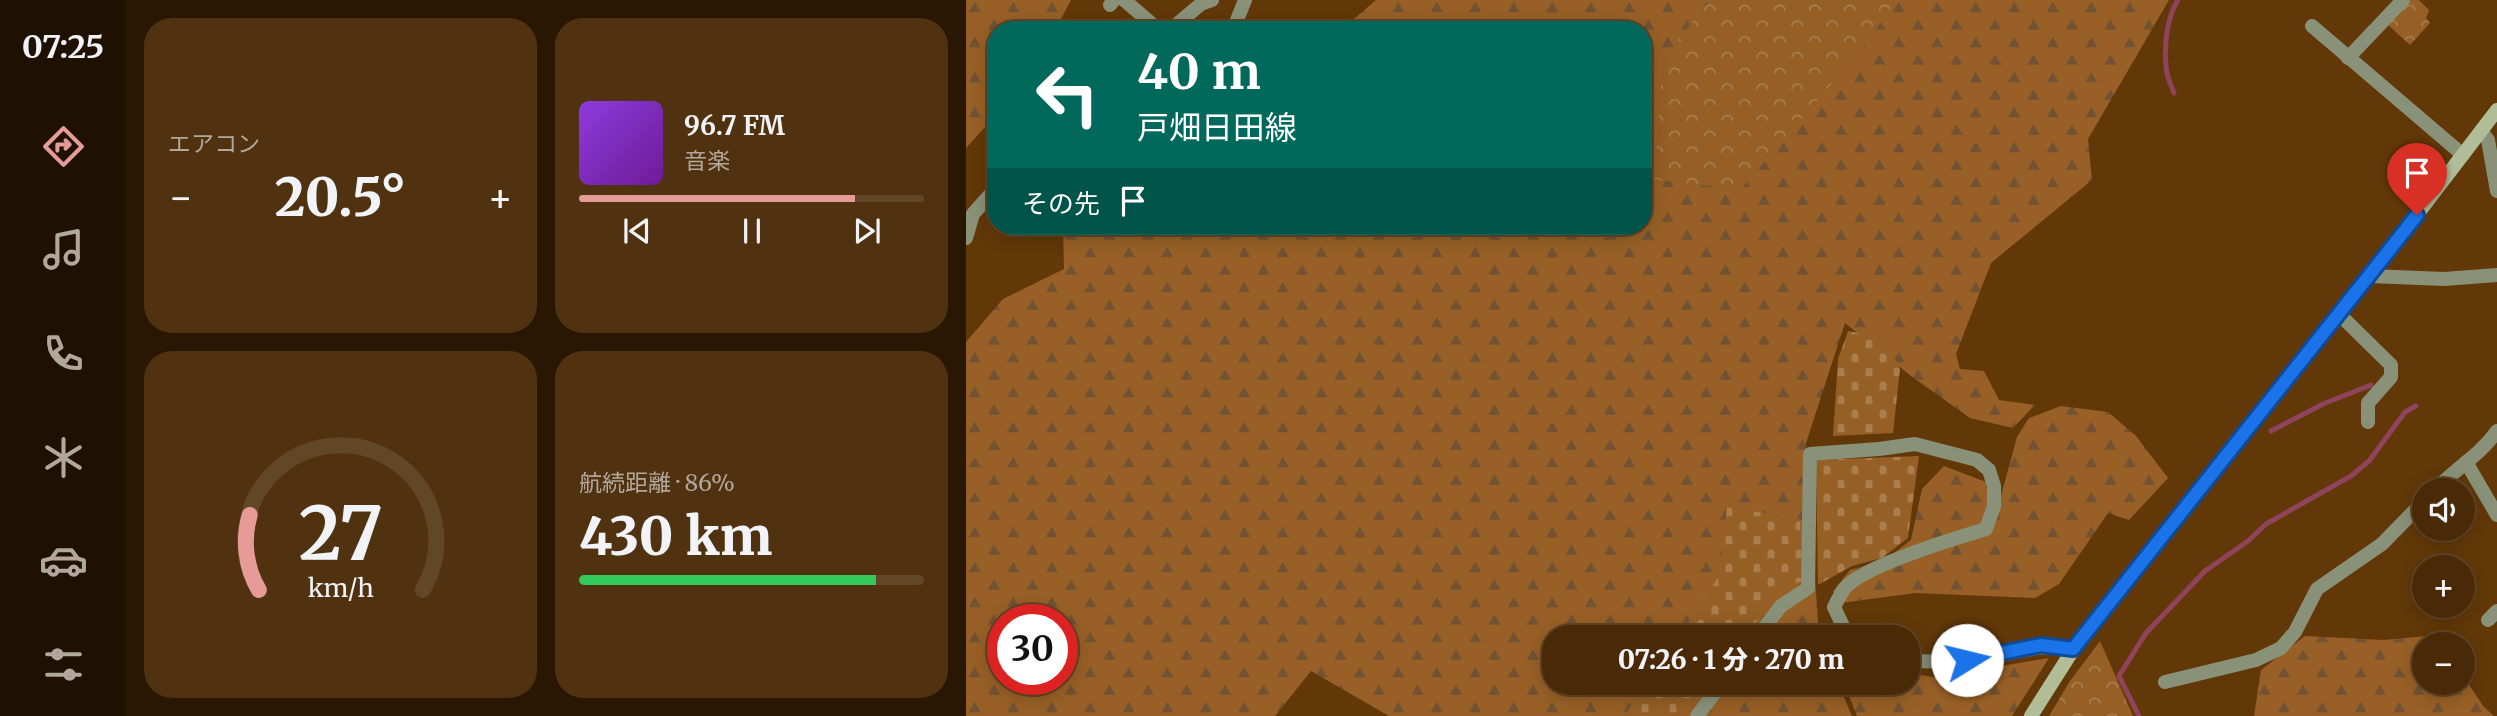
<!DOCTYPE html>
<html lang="ja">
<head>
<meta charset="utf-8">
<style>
  :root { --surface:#4a2a06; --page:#513210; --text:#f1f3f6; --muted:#b2a79b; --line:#614628; --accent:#e69b98 }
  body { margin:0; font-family:Merriweather,"Noto Sans JP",serif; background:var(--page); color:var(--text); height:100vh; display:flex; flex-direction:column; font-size:26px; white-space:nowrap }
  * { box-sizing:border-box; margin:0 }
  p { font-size:23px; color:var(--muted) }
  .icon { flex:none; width:38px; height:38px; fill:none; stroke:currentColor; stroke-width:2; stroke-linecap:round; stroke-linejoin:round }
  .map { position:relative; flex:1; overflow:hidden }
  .details { display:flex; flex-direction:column; gap:18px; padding:18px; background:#291703; width:840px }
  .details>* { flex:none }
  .guide { position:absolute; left:21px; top:21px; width:665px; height:214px; border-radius:28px; box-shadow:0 4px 18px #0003,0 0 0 2px var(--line); background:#00695c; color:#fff; overflow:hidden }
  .controls { position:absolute; left:1446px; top:478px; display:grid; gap:14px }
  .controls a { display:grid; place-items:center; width:63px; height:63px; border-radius:50%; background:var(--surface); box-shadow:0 4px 18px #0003,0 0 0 2px var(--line); font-size:35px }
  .speed { position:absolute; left:21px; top:604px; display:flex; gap:14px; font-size:35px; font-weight:700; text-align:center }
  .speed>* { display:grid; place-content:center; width:91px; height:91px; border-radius:50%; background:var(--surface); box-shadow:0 4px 18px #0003,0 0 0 2px var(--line); line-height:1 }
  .speed .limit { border:10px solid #d22; background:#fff; color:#111 }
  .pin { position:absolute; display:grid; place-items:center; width:60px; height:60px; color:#fff; margin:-72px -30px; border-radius:50% 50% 50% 0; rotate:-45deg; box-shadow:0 0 7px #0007 }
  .pin .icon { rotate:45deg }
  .me { position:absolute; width:77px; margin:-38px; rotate:81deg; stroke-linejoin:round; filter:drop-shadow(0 0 5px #0008) }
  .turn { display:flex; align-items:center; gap:24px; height:147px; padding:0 35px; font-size:32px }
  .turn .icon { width:91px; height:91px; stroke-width:2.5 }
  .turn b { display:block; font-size:49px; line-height:60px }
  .then { display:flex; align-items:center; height:66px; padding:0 35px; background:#0003; gap:14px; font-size:26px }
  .big { font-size:52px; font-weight:800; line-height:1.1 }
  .details .card { flex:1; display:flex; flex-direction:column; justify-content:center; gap:10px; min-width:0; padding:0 24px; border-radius:28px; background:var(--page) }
  .details .dial { align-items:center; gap:0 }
  .dial svg { height:182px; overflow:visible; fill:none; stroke:var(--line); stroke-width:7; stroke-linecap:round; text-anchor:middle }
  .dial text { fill:var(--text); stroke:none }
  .song { display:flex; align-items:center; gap:21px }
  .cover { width:84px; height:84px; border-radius:10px; background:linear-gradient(135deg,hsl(270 70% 55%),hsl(280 70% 35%)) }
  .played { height:7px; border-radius:4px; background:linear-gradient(90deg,var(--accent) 80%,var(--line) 80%) }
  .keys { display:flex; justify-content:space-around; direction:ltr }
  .heat { display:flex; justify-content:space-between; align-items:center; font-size:38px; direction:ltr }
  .charge { height:10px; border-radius:5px; background:linear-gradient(90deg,#34c759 86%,var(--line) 0) }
  .details .tiles { flex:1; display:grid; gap:18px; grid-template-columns:repeat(2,1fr) }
  .trip { position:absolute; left:576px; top:625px; width:378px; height:70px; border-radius:28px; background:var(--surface); box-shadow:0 4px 18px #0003,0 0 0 2px var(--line); font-weight:800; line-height:70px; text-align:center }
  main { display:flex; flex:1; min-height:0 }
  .menu { display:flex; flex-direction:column; width:126px; justify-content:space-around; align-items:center; background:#1e1102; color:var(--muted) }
  .menu .icon { width:49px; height:49px }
  .menu .current { color:var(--accent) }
  .menu b { font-size:32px; color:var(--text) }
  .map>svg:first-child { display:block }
  .forest { fill:url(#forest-firs); fill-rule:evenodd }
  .cemetery { fill:url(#cemetery-stones) }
  .park { fill:url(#park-crowns) }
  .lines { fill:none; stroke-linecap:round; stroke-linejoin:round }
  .stream { stroke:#8f445b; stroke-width:5 }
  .street { stroke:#899279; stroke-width:14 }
  .secondary { stroke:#b0bd96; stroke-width:14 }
  .route-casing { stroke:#114b97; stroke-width:18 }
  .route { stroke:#1a73e8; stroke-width:12 }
</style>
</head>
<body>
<main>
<nav class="menu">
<b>07:25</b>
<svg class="icon current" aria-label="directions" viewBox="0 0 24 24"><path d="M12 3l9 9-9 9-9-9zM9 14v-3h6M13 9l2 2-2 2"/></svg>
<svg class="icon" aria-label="music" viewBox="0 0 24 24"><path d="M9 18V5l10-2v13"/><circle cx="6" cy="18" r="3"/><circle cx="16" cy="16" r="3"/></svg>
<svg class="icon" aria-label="phone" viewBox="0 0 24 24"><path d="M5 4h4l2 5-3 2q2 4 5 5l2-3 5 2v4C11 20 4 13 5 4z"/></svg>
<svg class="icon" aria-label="climate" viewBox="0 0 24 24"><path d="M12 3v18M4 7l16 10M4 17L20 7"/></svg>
<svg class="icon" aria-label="car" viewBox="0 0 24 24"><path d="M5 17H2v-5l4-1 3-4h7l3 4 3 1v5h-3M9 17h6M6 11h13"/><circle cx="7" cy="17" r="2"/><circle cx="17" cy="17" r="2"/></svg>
<svg class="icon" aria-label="filters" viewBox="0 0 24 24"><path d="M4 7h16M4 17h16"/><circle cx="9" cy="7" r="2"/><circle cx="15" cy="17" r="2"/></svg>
</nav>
<section class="details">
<div class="tiles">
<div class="card"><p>エアコン</p>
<div class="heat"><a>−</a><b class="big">20.5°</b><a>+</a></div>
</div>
<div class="card">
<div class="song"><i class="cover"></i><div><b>96.7 FM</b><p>音楽</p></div></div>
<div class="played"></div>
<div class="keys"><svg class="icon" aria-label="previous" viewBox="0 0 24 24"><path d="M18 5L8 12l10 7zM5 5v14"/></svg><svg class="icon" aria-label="pause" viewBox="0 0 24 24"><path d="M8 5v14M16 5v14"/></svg><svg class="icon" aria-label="next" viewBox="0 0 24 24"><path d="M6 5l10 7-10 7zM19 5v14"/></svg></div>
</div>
<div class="card dial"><svg viewBox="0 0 100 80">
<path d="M14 69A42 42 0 1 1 86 69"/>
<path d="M14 69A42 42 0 0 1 10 36" stroke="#e69b98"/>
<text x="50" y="56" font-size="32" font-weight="700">27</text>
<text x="50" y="72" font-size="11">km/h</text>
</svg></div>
<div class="card"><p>航続距離 · 86%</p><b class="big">430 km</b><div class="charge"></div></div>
</div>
</section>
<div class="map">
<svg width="1531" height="716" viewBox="0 0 1531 716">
  <defs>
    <pattern id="forest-firs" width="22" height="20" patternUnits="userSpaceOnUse" patternTransform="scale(1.75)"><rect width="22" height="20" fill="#986026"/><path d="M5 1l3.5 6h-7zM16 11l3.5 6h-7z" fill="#725232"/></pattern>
    <pattern id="cemetery-stones" width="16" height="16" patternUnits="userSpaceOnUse" patternTransform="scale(1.75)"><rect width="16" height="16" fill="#955f26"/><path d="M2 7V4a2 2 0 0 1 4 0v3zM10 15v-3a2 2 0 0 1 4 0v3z" fill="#aa7d4e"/></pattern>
    <pattern id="park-crowns" width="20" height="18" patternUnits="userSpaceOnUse" patternTransform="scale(1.75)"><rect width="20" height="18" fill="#955f26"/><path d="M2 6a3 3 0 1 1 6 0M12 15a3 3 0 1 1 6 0" fill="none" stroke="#aa7d4e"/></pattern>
  </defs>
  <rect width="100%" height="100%" fill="#623808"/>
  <!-- forest -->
  <g class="forest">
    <path d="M0,0H105L89,30H30V115L0,148Z"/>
    <path d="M410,0H1203L1122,139L1126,180L1025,263L990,354L994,369L1018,371L1033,400L1069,405L1047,428L1004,418L945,376L879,323L840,443L853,637H588V682L872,683L886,716H423L345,671L309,716H0V342L37,299L98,269L97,226H677V30H375ZM37,620H96V679H37Z"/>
    <path d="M1095,406L1142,412L1170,436L1202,478L1163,520L1142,513L1093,584L1069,598L949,593L875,603L867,591L884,570L919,560L945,540L956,489L978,466L1020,482L1026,529L1051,437L1063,418Z"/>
    <path d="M1339,636L1417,640L1461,636L1469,644H1458V682H1496V674L1517,706L1528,716H1288L1295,670Z"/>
    <path d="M1083,658L1046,716H891L878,683L942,682V673L980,679L1023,668Z"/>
  </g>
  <!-- cemetery -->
  <g class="cemetery">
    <path d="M882,331L916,337L934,369L927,433L867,436L872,359Z"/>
    <path d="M953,456L942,538L916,558L886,566L852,585L850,460Z"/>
    <path d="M761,507L834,519L837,581L815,587L779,637H712L754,575Z"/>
    <path d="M681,683V682L746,683L721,716H658Z"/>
  </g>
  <!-- park -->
  <g class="park">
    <path d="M744,0H930L900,44L774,190L688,179L697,59Z"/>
    <path d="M1442,0H1453L1463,10L1460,18L1464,23L1444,45L1420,23Z"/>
    <path d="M1134,641L1167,716H1083L1104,681Z"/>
  </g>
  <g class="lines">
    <!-- stream -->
    <g class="stream">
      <path d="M1208,93C1205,85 1200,75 1200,66C1198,46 1201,17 1212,0"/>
      <path d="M1305,431L1357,404L1405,385"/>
      <path d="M1173,716L1153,676L1180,633L1239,571L1282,541L1300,524L1385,476L1403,461L1439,412L1450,406"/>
    </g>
    <!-- street -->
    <g class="street">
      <path d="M158,0L193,30"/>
      <path d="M144,5L148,0"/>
      <path d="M1346,26L1497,155"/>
      <path d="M204,30L235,4L246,0"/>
      <path d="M267,30L279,0"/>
      <path d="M1382,58L1437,0"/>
      <path d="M1515,131L1522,140L1531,191"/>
      <path d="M0,238L7,214L30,188"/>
      <path d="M1404,276L1478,279L1531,275"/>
      <path d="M1373,314L1425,365V377L1402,403V422"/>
      <path d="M1500,462L1531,515"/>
      <path d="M1469,490C1489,469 1514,455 1531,431"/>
      <path d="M1522,620L1531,611"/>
      <path d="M791,637L815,606L842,588L844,454L913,449L949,444L1011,460L1023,470L1028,486V506L1020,529C990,538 897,566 879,588C875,593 871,601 868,607L882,637"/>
      <path d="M942,660C970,663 997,662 1025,657C1054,652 1078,643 1107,649"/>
      <path d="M1199,682L1290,660L1315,648L1329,632L1351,589L1416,544L1458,501"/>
      <path d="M731,716L757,682"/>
    </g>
    <!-- secondary -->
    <path class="secondary" d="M1065,716L1112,642L1319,380L1404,276L1531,110"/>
  </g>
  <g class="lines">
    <defs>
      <path id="route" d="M1001,660L1075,645L1107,649L1451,215"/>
    </defs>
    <!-- route casing -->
    <use href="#route" class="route-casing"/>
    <!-- route -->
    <use href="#route" class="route"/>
  </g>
</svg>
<div class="controls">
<a><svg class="icon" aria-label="sound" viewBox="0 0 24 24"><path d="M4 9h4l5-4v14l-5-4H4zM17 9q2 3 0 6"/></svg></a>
<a>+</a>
<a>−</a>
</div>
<div class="speed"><div class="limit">30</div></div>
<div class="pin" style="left:1451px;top:215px;background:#d93025"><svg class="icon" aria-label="arrive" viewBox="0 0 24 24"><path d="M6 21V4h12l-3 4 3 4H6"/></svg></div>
<svg class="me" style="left:1001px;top:660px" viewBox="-20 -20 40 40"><circle r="19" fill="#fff"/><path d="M0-13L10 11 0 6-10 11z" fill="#1a73e8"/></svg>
<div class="trip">07:26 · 1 分 · 270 m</div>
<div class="guide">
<div class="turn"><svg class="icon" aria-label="left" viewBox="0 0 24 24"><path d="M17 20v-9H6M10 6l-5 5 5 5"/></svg><div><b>40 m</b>戸畑日田線</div></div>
<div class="then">その先<svg class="icon" aria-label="arrive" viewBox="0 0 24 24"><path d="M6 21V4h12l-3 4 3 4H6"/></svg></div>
</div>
</div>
</main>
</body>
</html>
